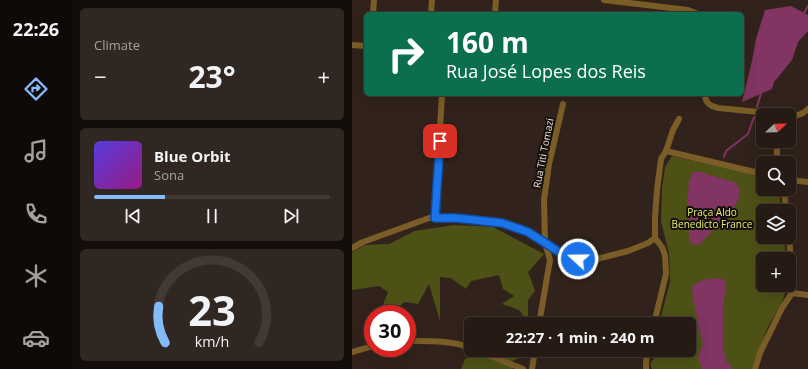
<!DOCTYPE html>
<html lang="en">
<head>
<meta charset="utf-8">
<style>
  :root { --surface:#251a14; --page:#312722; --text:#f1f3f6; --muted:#a3a1a0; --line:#423834; --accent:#84bcfb }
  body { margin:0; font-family:"Open Sans",sans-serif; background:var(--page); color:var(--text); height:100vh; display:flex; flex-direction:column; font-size:15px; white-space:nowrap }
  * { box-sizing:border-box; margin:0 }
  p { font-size:13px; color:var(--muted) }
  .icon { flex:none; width:22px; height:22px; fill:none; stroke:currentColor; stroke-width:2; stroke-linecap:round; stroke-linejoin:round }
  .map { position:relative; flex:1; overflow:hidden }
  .details { display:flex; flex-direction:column; gap:8px; padding:8px; background:#140e0b; width:280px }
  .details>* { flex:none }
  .banner { position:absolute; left:12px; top:12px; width:380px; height:84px; border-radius:6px; box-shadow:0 4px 16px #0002,0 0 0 1px var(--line); background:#0b6e4f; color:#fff; overflow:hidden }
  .needle { width:26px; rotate:68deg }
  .buttons { position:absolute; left:404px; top:108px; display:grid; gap:8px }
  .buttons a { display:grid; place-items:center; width:40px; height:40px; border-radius:6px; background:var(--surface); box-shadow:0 4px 16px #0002,0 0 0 1px var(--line); font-size:20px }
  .speed { position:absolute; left:12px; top:305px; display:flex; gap:8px; font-size:20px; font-weight:700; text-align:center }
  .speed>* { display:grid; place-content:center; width:52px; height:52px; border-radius:50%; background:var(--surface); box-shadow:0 4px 16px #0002,0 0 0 1px var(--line); line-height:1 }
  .speed .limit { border:6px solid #d22; background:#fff; color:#111 }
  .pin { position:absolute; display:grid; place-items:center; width:34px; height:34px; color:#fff; margin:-17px; border-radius:8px; box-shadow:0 2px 6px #0006 }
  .me { position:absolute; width:44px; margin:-22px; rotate:291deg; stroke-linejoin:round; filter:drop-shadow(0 0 3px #0008) }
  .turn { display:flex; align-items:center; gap:14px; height:84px; padding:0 16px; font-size:18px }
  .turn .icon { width:52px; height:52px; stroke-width:2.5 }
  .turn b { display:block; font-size:28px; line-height:34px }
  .big { font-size:30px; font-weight:700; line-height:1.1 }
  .details .widget { flex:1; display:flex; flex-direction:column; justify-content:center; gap:6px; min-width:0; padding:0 14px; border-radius:6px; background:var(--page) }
  .details .dial { align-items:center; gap:0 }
  .dial svg { height:104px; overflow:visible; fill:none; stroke:var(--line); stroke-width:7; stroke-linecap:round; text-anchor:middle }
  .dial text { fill:var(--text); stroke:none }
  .song { display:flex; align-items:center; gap:12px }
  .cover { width:48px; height:48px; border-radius:6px; background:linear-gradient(135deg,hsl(250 70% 55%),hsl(310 70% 35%)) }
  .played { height:4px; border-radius:2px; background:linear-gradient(90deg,var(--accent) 30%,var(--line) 30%) }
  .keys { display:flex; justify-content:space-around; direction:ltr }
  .heat { display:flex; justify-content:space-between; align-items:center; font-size:22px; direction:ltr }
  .trip { position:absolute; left:112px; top:317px; width:232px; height:40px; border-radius:6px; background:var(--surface); box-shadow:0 4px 16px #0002,0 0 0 1px var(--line); font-weight:700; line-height:40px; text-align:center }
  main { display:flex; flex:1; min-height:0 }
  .tab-bar { display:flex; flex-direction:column; width:72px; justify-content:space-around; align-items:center; background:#0f0a08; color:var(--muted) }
  .tab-bar .icon { width:28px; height:28px }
  .tab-bar .current { color:var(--accent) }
  .tab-bar b { font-size:18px; color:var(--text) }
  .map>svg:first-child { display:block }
  .green { fill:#4e5116 }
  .water { fill:#823462 }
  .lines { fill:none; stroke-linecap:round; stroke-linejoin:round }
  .stream { stroke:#823462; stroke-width:2 }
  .minor { stroke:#7b5e27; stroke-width:6 }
  .route-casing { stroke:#114b97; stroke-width:10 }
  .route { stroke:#1a73e8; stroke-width:7 }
  .labels { text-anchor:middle; stroke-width:4; stroke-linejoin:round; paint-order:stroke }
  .street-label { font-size:10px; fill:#ede3de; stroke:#140e0a }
  .park-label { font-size:10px; fill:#e4ed6e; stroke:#140e0a }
</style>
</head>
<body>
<main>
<nav class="tab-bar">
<b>22:26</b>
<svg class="icon current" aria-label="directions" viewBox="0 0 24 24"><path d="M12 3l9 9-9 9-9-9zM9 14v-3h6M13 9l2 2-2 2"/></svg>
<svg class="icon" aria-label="music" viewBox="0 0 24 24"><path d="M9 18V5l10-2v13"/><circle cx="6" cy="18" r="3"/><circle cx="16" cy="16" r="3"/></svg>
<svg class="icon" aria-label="phone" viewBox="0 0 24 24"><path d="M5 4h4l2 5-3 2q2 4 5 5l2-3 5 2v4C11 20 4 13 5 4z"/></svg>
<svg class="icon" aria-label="climate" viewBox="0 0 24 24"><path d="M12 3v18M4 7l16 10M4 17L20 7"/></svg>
<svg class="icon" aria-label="car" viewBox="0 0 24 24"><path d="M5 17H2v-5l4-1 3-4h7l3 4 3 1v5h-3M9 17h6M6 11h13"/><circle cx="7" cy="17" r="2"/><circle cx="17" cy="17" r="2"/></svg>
</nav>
<section class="details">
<div class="widget"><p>Climate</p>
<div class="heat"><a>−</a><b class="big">23°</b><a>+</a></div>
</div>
<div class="widget">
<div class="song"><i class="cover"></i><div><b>Blue Orbit</b><p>Sona</p></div></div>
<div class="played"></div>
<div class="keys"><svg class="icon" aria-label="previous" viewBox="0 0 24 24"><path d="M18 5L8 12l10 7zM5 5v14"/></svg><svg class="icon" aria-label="pause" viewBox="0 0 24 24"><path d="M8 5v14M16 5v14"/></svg><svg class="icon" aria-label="next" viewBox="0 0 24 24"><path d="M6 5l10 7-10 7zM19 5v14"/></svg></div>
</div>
<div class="widget dial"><svg viewBox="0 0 100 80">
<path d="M14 69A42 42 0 1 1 86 69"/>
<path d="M14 69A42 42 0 0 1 9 41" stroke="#84bcfb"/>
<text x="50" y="56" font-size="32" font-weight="700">23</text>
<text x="50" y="72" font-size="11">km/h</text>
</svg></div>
</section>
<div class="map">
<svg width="456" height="369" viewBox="0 0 456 369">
  <rect width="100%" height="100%" fill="#31231b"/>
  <!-- green -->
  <g class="green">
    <path d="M320,156L411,176V189H427L429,211H411V237H432L434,259H411V285H435L431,300L416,327L403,360L400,369H300L298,363L302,359V350H337V324H307L318,282L317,253L309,221L310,189L313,167Z"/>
    <path d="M102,225L141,227L192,254L176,272L183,291L176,300V324H167L173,318L167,310L150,304L162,296L151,289L147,275L119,281L114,289L99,278L88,277V321L77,284L66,304L53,302L36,314L29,310L36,292L27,286L0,290V252L13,245L37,244L63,231Z"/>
    <path d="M141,350H174L170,356L157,363L161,369H109L113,359L139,351Z"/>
  </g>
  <!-- water -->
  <g class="water">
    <path d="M439,6L456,15V31L446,42L440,60L422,82L420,89L390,102L400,61L404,39L413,10Z"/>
    <path d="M341,172H348L384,183C386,186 388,189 388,192C388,208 358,233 347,245L340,244L337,241V223L335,205L337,181Z"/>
    <path d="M363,278L370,279L374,281V284L371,306V348L374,361L381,369H350L346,358L351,343L347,329L340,290L341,285L352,280Z"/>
  </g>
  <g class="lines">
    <!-- stream -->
    <g class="stream">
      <path d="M451,15L456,6"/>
      <path d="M405,107L409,93"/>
      <path d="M372,157L374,151L396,134L402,117"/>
    </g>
    <!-- minor -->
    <g class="minor">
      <path d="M252,0L336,10L346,14"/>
      <path d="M21,14L22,0"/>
      <path d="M79,14L80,0"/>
      <path d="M143,14L144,0"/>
      <path d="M0,45L14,46"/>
      <path d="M353,94C353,103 358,106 366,108L436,115"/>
      <path d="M437,115C445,116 450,115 456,109"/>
      <path d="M314,151L411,174"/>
      <path d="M425,163V141"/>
      <path d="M437,180L456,182"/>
      <path d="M432,189L434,211"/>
      <path d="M83,218L90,94"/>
      <path d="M0,248L11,242L77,218H104L150,223L176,232L212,255L226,259L241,260L276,251L296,243L303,238"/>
      <path d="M440,293L456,295"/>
      <path d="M187,324L198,260L193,243L192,200L197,164L211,104"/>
      <path d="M302,324L314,274L313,255L310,247L303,238V218L305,190L309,159L314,151L321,130L327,119"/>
      <path d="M55,341C76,341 99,340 119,348"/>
      <path d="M124,350L171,369"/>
      <path d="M0,352L21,346"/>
      <path d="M180,369L183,350"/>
      <path d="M294,369V362L296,350"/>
      <path d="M403,369L408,353L430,308L440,293L441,284L437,237"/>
    </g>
  </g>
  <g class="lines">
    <defs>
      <path id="route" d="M88,141L83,218H104L150,223L176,232L212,255L226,259"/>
    </defs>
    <!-- route casing -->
    <use href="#route" class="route-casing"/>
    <!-- route -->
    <use href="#route" class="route"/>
  </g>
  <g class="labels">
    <!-- street labels -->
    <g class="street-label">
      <text transform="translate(191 153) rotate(-79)" y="4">Rua Titi Tomazi</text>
    </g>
    <!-- park labels -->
    <g class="park-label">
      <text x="360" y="216">Praça Aldo<tspan x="360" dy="12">Benedicto France</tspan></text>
    </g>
  </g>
</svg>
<div class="buttons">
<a><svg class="needle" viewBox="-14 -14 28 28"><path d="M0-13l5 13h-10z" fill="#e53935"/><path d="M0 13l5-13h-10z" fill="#a3a1a0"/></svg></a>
<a><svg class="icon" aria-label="search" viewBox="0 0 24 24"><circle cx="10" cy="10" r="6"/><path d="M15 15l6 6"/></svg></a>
<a><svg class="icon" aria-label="layers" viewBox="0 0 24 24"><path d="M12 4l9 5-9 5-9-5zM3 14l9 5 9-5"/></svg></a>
<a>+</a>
</div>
<div class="speed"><div class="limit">30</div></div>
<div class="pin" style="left:88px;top:141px;background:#d93025"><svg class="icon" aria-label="arrive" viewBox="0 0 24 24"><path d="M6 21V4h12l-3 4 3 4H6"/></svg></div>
<svg class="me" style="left:226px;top:259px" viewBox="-20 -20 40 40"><circle r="17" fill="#1a73e8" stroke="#fff" stroke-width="3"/><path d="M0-11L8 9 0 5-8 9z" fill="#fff"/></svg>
<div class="trip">22:27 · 1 min · 240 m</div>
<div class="banner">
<div class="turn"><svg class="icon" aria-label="right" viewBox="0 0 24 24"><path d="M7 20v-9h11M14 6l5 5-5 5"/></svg><div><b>160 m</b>Rua José Lopes dos Reis</div></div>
</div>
</div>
</main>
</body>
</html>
